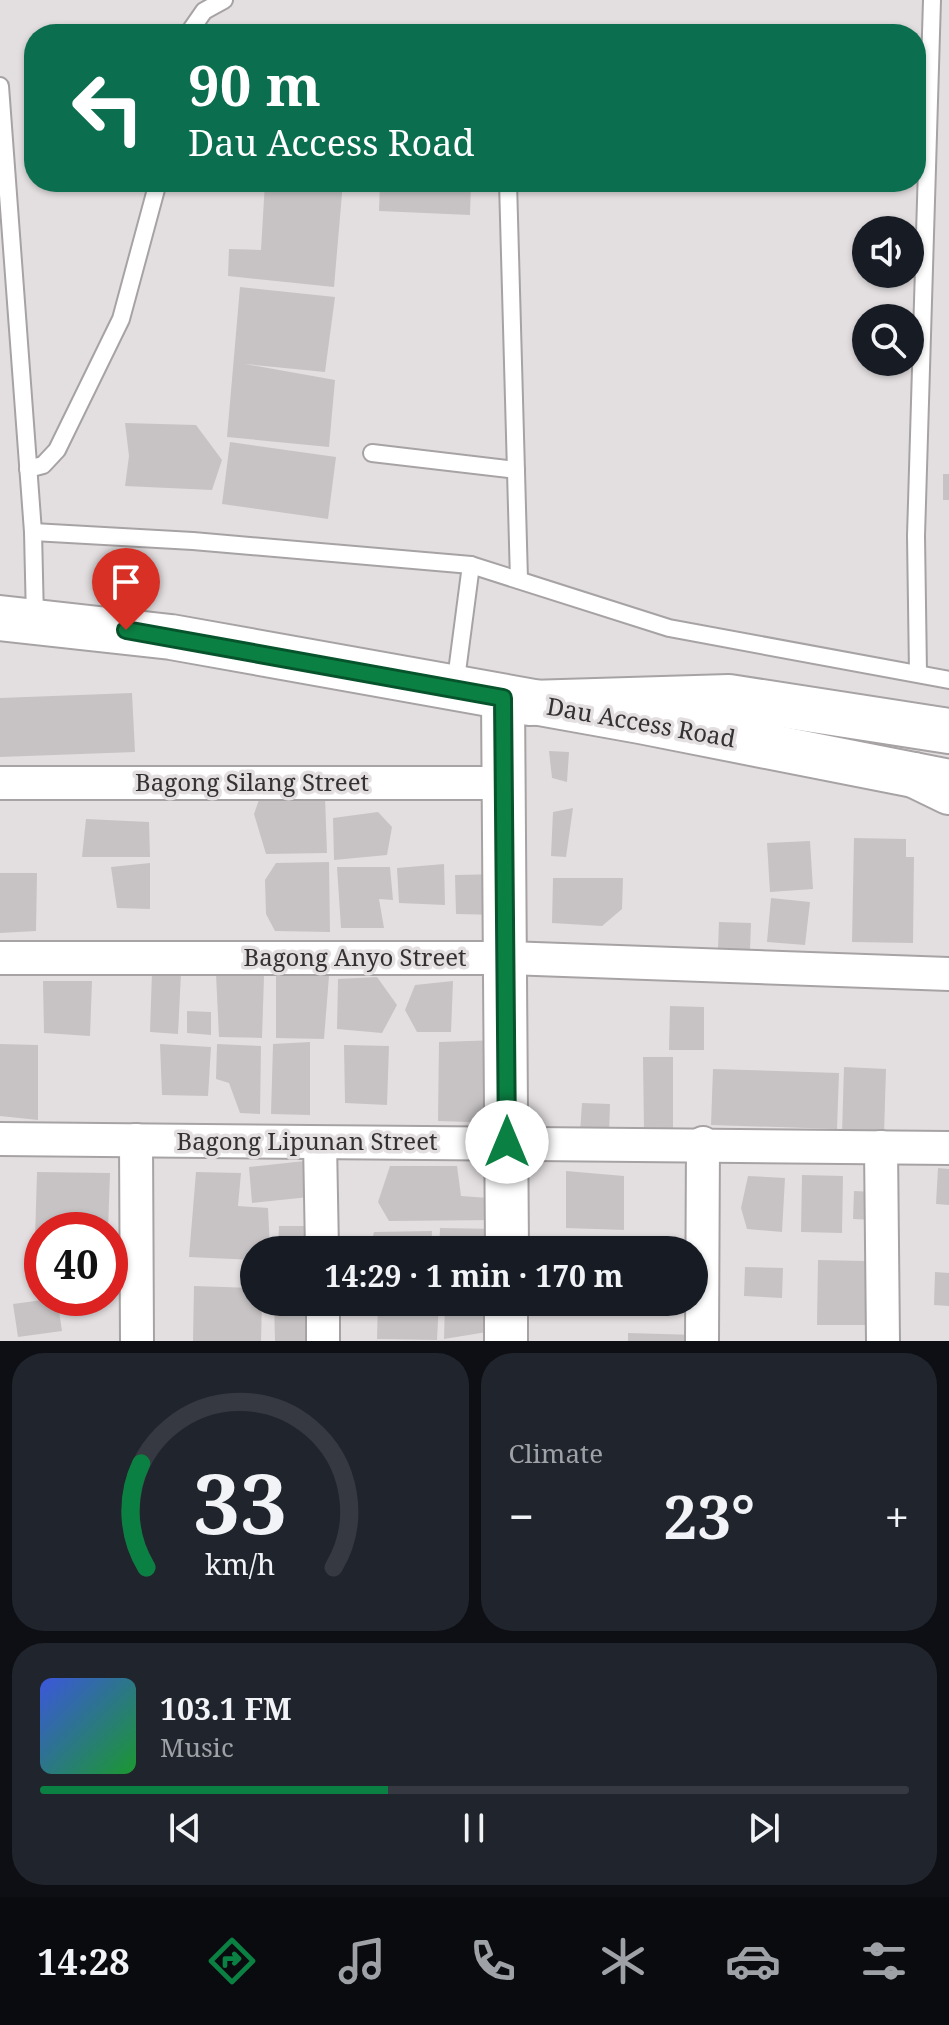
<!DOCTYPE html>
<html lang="en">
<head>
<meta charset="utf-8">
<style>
  :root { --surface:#171b24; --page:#20242c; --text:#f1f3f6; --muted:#9ea1a6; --line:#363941; --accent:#0b8043 }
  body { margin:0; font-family:"Noto Serif",serif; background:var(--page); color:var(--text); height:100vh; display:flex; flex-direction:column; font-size:30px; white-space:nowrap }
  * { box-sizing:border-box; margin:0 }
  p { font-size:26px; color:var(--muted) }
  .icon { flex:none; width:44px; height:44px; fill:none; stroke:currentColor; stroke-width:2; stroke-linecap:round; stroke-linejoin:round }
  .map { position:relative; height:1341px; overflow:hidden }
  .panel { display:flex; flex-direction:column; gap:12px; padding:12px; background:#0d0f14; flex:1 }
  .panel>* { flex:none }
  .hud { position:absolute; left:24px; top:24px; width:902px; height:168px; border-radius:32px; box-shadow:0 2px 6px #0004; background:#0b6e4f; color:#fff; overflow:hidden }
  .buttons { position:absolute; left:852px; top:216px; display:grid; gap:16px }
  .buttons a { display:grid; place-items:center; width:72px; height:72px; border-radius:50%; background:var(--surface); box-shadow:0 2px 6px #0004; font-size:40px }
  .speed { position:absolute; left:24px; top:1212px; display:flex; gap:16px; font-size:40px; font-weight:700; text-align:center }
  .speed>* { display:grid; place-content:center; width:104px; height:104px; border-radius:50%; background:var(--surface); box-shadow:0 2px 6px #0004; line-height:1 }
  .speed .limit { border:12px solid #d22; background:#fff; color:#111 }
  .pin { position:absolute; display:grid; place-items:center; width:68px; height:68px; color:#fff; margin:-82px -34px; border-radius:50% 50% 50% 0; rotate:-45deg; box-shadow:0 0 8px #0007 }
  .pin .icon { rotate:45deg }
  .me { position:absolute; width:88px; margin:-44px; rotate:0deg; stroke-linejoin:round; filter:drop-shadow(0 0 6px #0008) }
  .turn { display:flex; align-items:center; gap:28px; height:168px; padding:0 32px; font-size:36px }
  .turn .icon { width:104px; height:104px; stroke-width:2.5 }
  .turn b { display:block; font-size:56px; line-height:68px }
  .big { font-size:60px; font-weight:700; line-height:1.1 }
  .panel .tile { flex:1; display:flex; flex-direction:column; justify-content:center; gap:12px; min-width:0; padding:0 28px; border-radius:32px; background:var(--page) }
  .panel .dial { align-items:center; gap:0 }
  .dial svg { height:208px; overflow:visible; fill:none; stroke:var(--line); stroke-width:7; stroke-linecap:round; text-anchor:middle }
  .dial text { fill:var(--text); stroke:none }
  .song { display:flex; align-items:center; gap:24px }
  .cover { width:96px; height:96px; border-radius:12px; background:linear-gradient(135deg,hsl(230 70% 55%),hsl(130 70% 35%)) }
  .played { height:8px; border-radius:4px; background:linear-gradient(90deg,var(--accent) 40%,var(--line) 40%) }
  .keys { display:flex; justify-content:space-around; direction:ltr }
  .heat { display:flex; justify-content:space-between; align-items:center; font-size:44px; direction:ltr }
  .panel .tiles { flex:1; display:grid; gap:12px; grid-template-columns:1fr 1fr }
  .tile:last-child { grid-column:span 2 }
  .trip { position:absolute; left:240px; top:1236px; width:468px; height:80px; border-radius:40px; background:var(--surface); box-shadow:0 2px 6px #0004; font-weight:700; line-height:80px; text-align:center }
  .dock { display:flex; height:128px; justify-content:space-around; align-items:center; background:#090b0e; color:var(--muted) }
  .dock .icon { width:56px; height:56px }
  .dock .selected { color:var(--accent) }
  .dock b { font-size:36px; color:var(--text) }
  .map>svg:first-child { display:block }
  .building { fill:#c7c3c4 }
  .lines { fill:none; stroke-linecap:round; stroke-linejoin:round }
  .service-casing { stroke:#a7a3a4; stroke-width:20 }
  .minor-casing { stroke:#a7a3a4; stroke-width:36 }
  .tertiary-casing { stroke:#a7a3a4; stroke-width:46 }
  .primary-casing { stroke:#a7a3a4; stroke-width:48 }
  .motorway-casing { stroke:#a7a3a4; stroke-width:48 }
  .service { stroke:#fff; stroke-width:16 }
  .minor { stroke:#fff; stroke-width:32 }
  .tertiary { stroke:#fff; stroke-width:42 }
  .primary { stroke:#fff; stroke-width:44 }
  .motorway { stroke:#fff; stroke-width:44 }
  .route-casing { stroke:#07532c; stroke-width:20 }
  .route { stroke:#0b8043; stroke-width:14 }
  .labels { text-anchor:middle; stroke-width:7; stroke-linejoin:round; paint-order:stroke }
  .street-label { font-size:24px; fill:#333132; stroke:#e3dfe0 }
</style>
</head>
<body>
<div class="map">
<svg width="949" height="1341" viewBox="0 0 949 1341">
  <rect width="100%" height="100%" fill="#e3dfe0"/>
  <!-- building -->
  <g class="building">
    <path d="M265,182H343L334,287L228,276L229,249L261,250Z"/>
    <path d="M380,182H471L470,215L379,211Z"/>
    <path d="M240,287L335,297L325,372L245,364L335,380L329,447L227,437Z"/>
    <path d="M125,423L196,425L222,460L212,490L125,486L129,456Z"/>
    <path d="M230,442L336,457L328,519L222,504Z"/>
    <rect x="943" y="474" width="6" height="26"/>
    <path d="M132,693L135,752L0,757V698Z"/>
    <path d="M549,751L569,752L567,782L552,778Z"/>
    <path d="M260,797H325L327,853L266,854L254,814Z"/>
    <path d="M573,808L566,857L551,856L553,812Z"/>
    <path d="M378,812L392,827L387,855L334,860L333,818Z"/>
    <path d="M86,819L149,822L150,857H82Z"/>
    <path d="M854,838L906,839V857H914L913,943L852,942Z"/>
    <path d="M810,841L813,889L770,892L767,843Z"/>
    <path d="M329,862L330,932L275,931L266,914L265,880L276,863Z"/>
    <path d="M150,863V909L117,908L111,867Z"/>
    <path d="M444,864L445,905L399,903L397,868Z"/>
    <path d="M337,867H390L393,900L379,899L384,928H341Z"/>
    <path d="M0,873H37L36,931L0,933Z"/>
    <path d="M501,874L500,915L456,914L455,875Z"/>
    <path d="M553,878H623L622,909L602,926L552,923Z"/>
    <path d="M771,898L810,902L805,945L767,942Z"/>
    <path d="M719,922L751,923L750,950L718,949Z"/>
    <path d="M152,972L181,973L178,1034L150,1032Z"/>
    <path d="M216,974L264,976L262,1038L219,1037Z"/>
    <path d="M276,976H329L324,1039L276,1038Z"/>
    <path d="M377,977L397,1005L382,1033L337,1029L338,979Z"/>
    <path d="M43,981H92L90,1036L44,1033Z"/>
    <path d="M453,981L451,1032H417L405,1010L415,985Z"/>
    <path d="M670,1006L704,1007V1050H669Z"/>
    <path d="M187,1011L211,1012V1035L187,1033Z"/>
    <path d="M499,1040L501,1123L438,1121L439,1042Z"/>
    <path d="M310,1042V1115L271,1114L273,1044Z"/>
    <path d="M0,1044L38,1045V1120L0,1116Z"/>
    <path d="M160,1044L211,1047L208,1096L162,1095Z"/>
    <path d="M217,1044L261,1046L260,1114L240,1113L229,1083L216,1079Z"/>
    <path d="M344,1045L389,1046L387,1105L345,1103Z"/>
    <path d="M643,1057H673V1131L644,1132Z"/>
    <path d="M844,1067L886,1069L884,1135L842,1134Z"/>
    <path d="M713,1069L839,1073L837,1129L711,1125Z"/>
    <path d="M582,1103L610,1104L609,1134L580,1133Z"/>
    <path d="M305,1161L309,1197L252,1203L249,1167Z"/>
    <path d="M390,1166H457L461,1196L502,1199L500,1220L389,1221L378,1202Z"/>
    <path d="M938,1168L949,1169V1205L936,1204Z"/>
    <path d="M566,1171L624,1176V1230L566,1228Z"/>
    <path d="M37,1172L110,1173L108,1230H42V1240H35Z"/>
    <path d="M196,1172L241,1173L238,1206L268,1208L270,1250H254V1260L189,1257Z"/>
    <path d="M802,1175L843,1176L842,1233L801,1232Z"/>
    <path d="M748,1176L785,1178L782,1232L747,1229L741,1208Z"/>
    <path d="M854,1191L875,1192L874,1220L853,1219Z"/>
    <path d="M279,1226H316L315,1250H278Z"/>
    <path d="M440,1228L499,1229L496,1250H439Z"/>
    <path d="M432,1231L431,1250H370L374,1232Z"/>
    <path d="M110,1251L118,1252L115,1293H110Z"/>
    <path d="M818,1260L866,1261L865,1325H817Z"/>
    <path d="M745,1267L783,1268L782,1298L744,1296Z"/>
    <path d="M935,1272L949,1273V1306L934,1305Z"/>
    <path d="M194,1286L254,1288V1302H262L261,1341H193Z"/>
    <path d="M57,1298L62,1331L18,1337L13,1304Z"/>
    <path d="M274,1302H310L306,1341H275Z"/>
    <path d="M378,1302H439L437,1340L377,1339Z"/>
    <path d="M445,1302H491L493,1331L444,1339Z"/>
    <path d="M628,1333L696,1335L695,1341H628Z"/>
  </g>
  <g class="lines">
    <defs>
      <g id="service">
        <path d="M188,34L204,11L224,0"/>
        <path d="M0,86L33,532L35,619"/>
        <path d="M508,182L519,580"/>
        <path d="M372,453L516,470"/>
        <path d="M28,469L43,465L57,450L121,319L158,182"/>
        <path d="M33,532L193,541L471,565L669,628L949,680"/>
        <path d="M918,673L916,536L932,0"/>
        <path d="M455,687L471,565"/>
      </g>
      <g id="minor">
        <path d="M0,783H504"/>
        <path d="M0,958H506L949,974"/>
        <path d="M0,1139L949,1148"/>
        <path d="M136,1140L137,1341"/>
        <path d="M320,1143L322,1250"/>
        <path d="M881,1147L883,1341"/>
        <path d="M323,1302V1341"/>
        <path d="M702,1341L703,1143"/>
      </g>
      <g id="tertiary">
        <path d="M503,698L507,1250"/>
        <path d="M506,1341V1302"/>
      </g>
      <path id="primary" d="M0,618L171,637L640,721L949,782"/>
      <g id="motorway">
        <path d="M529,703L729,697L949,731"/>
        <path d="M914,775L949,792"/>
      </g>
    </defs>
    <!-- service casing -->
    <use href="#service" class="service-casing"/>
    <!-- minor casing -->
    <use href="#minor" class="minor-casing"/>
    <!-- tertiary casing -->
    <use href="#tertiary" class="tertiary-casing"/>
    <!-- primary casing -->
    <use href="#primary" class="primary-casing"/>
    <!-- motorway casing -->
    <use href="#motorway" class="motorway-casing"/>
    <!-- service -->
    <use href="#service" class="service"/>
    <!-- minor -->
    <use href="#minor" class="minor"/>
    <!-- tertiary -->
    <use href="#tertiary" class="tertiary"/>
    <!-- primary -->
    <use href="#primary" class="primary"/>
    <!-- motorway -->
    <use href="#motorway" class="motorway"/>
  </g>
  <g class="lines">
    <defs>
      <path id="route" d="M126,630L503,698L507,1142"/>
    </defs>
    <!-- route casing -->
    <use href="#route" class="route-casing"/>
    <!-- route -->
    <use href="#route" class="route"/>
  </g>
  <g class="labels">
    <!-- street labels -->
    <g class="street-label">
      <text transform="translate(641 723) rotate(10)" y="8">Dau Access Road</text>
      <text x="252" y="791">Bagong Silang Street</text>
      <text x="355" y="966">Bagong Anyo Street</text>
      <text x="307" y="1150">Bagong Lipunan Street</text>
    </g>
  </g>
</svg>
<div class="buttons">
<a><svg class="icon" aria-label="sound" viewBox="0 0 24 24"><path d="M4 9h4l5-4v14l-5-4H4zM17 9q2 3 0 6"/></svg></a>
<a><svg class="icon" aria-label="search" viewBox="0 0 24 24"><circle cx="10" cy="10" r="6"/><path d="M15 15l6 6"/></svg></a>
</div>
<div class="speed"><div class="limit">40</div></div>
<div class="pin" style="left:126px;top:630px;background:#d93025"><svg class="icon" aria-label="arrive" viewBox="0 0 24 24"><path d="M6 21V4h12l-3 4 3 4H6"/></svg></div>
<svg class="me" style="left:507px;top:1142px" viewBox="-20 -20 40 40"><circle r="19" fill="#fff"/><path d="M0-13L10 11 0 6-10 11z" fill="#0b8043"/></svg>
<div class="trip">14:29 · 1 min · 170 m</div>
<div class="hud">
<div class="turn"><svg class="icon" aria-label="left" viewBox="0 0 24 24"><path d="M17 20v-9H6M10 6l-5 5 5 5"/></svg><div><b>90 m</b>Dau Access Road</div></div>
</div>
</div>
<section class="panel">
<div class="tiles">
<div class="tile dial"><svg viewBox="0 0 100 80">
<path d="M14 69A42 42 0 1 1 86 69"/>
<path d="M14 69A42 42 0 0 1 12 29" stroke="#0b8043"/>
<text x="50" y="56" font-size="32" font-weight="700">33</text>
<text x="50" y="72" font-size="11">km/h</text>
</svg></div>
<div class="tile"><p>Climate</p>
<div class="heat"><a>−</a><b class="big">23°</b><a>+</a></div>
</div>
<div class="tile">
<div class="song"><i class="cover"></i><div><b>103.1 FM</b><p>Music</p></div></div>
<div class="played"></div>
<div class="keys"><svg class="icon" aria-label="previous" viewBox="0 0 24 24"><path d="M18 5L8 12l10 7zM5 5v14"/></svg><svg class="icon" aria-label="pause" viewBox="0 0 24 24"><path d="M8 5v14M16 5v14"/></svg><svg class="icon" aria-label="next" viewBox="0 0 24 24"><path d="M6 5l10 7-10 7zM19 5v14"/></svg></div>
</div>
</div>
</section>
<nav class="dock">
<b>14:28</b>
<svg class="icon selected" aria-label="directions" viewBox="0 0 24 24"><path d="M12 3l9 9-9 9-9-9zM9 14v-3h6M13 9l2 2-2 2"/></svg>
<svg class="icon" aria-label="music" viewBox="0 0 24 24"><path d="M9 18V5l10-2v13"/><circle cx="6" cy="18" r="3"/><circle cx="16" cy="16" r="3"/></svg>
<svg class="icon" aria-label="phone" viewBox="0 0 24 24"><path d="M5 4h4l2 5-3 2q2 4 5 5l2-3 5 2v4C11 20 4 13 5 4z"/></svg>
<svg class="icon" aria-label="climate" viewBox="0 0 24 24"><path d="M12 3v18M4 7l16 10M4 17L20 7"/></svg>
<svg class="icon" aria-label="car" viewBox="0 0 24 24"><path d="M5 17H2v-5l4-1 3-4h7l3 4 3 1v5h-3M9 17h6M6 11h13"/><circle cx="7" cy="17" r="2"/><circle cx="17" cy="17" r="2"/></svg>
<svg class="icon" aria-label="filters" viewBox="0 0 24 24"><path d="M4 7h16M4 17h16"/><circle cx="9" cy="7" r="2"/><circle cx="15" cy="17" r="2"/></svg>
</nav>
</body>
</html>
